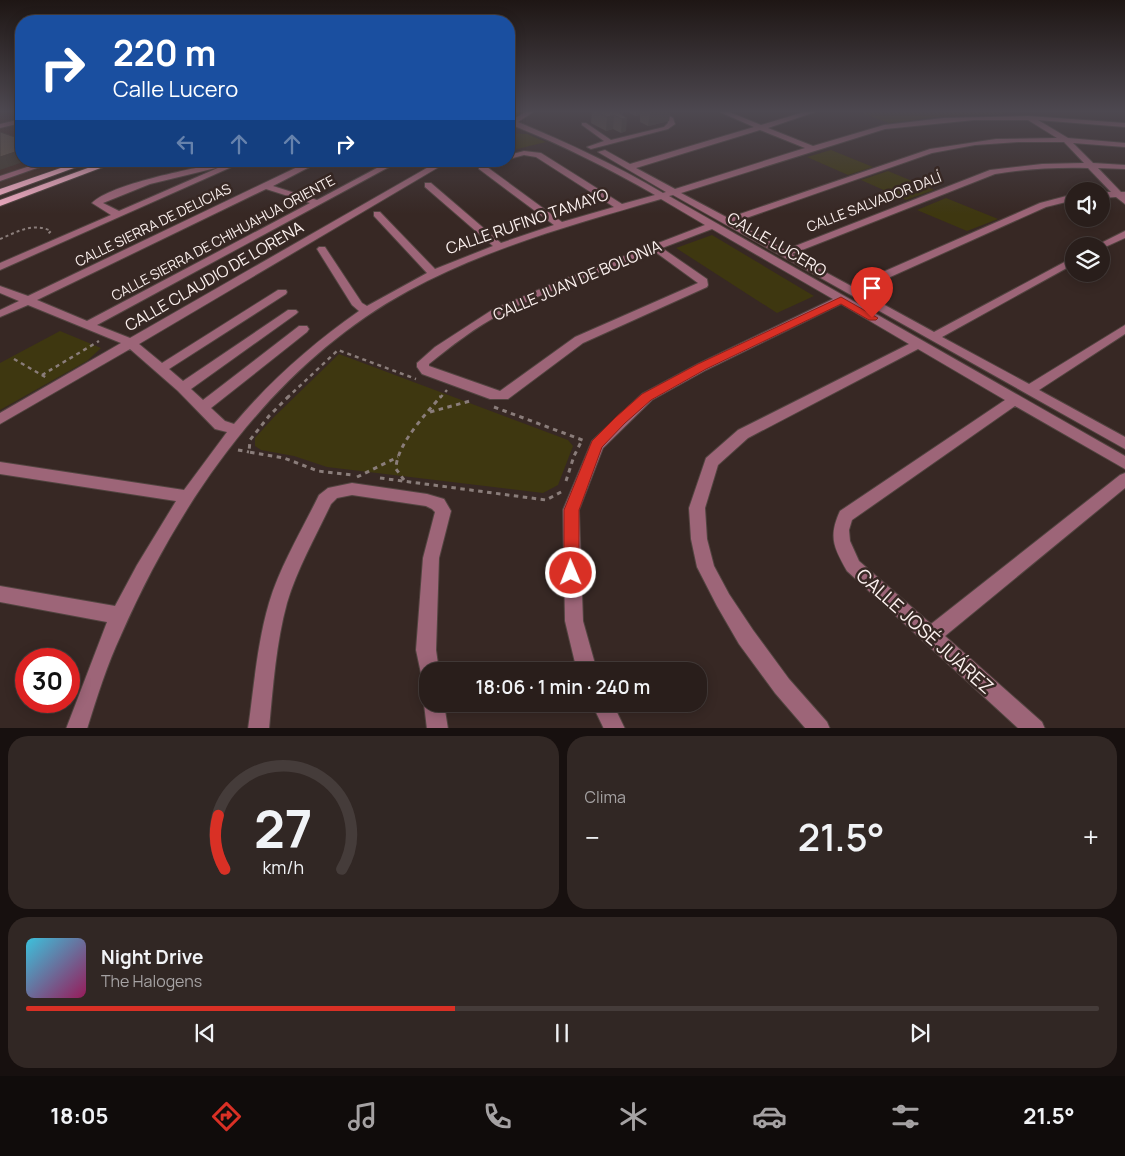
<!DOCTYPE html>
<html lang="es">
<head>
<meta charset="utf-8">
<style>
  :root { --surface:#291e1b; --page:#312724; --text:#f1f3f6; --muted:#a5a2a3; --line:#453c3a; --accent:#d93025 }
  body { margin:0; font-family:Manrope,sans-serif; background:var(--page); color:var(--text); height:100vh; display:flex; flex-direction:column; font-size:19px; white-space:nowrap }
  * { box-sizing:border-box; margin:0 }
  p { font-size:16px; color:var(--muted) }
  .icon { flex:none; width:28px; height:28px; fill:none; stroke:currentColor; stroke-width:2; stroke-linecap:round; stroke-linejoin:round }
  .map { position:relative; height:728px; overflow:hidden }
  .panel { display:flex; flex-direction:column; gap:8px; padding:8px; background:#17100f; flex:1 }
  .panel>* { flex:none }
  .guide { position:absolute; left:15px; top:15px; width:500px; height:152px; border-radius:20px; box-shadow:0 2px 12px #0003,0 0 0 1px var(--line); background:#1a4fa0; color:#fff; overflow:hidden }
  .controls { position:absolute; left:1065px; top:182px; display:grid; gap:10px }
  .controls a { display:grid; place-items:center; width:45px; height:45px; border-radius:50%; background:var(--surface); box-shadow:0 2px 12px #0003,0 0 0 1px var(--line); font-size:25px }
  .speed { position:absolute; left:15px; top:648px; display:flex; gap:10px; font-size:25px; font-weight:700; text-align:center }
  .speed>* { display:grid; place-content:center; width:65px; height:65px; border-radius:50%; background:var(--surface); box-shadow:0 2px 12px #0003,0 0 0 1px var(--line); line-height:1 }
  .speed .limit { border:8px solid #d22; background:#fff; color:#111 }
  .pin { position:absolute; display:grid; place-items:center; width:42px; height:42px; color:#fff; margin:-51px -21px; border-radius:50% 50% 50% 0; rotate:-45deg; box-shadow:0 0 5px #0007 }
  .pin .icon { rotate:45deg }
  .me { position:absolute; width:55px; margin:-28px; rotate:359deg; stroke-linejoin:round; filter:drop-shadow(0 0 4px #0008) }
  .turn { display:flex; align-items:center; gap:18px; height:105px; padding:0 15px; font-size:22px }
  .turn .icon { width:65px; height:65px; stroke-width:2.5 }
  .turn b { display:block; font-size:35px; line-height:42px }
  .lanes { display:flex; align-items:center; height:48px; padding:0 15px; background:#0003; justify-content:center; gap:25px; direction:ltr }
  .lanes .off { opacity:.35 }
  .big { font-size:38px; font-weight:600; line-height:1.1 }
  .panel .tile { flex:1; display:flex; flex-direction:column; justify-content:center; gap:8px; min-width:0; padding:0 18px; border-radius:20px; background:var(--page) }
  .panel .dial { align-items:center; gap:0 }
  .dial svg { height:130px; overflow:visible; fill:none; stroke:var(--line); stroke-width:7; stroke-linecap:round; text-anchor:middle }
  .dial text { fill:var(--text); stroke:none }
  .song { display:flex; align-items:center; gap:15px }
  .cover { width:60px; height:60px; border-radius:8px; background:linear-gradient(135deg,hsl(190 70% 55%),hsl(330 70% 35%)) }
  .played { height:5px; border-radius:2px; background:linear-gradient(90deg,var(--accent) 40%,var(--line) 40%) }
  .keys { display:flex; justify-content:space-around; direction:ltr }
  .heat { display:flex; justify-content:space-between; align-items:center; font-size:28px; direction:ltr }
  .panel .tiles { flex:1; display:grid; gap:8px; grid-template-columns:1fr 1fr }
  .tile:last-child { grid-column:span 2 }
  .trip { position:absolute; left:419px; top:662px; width:288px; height:50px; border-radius:20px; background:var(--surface); box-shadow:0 2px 12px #0003,0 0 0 1px var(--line); font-weight:600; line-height:50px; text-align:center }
  .menu { display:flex; height:80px; justify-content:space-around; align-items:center; background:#100c0b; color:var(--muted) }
  .menu .icon { width:35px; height:35px }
  .menu .current { color:var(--accent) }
  .menu b { font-size:22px; color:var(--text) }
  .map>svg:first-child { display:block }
  .built { fill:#452f2a }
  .green { fill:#3e3710 }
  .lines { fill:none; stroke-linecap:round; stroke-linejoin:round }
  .minor-casing { stroke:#524440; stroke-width:2 }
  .major-casing { stroke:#524440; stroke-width:2 }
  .path-far2 { stroke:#8a7d7a; stroke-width:2; stroke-dasharray:3 3; stroke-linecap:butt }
  .path-far1 { stroke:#8a7d7a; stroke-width:2.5; stroke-dasharray:4 4; stroke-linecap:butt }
  .path { stroke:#8a7d7a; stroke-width:3; stroke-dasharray:4.5 4.5; stroke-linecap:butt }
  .minor { fill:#9d6578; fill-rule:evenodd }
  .major { fill:#f4aec4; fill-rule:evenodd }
  .wall { fill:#554b40 }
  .shaded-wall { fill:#453d34 }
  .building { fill:#63574b; stroke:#453d34 }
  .route { fill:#d93025; stroke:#8d1f18 }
  .labels { text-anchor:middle; stroke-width:5; stroke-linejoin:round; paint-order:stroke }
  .far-street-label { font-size:14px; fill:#fbf0ee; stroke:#372824 }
  .street-label { font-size:16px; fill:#fbf0ee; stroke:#372824 }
  .near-street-label { font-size:19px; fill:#fbf0ee; stroke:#372824 }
</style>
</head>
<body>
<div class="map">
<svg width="1125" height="729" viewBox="0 0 1125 729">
  <rect width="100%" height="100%" fill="#372824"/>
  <!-- built -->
  <path class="built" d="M0,112H21V161H76L0,188Z"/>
  <!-- green -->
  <g class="green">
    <path d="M859,112H1005V114L938,117L889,123Z"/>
    <path d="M509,133L527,134L546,142L509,151Z"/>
    <path d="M831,150L873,167L848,175L807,157Z"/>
    <path d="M888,171L934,190L906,200L861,180Z"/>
    <path d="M946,198L998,219L967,231L917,210Z"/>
    <path d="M712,235L814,296L777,313L676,248Z"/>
    <path d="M60,331L101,348L87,361L0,410V363Z"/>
    <path d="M339,354L568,440L573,446L558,485L543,493L327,467L294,456L261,450L255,446V438L274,417Z"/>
  </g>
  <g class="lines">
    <defs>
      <g id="minor">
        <path d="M525,112H533L518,122C568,143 616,165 663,193L666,192L598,152L605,150L630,164L754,127L720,112H729L761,125L804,112H815L768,128L813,146L884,125L944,118L1029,116L1125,123V127L1038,120L1068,138L1125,143V147L1073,143L1093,163L1125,165V169L1098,168L1121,192H1125V204L1116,197L1101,198V192H1111L1088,168C1057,167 1026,169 995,174L792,254L851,286L1040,203L1074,194V200L1046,207L859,291L934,332L1074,257V264L942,337L1029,384L1125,325V334L1039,390L1125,437V449L673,195L669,196L1125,456V469L1015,406L852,520L849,530L850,541L859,561L931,624L1120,475L1125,473V488L945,636L1042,722L1045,729H1019L847,571C834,548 828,537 840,511L1005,400L918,349L748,438L718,465L705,508L707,539L714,566L729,594L753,630L789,679L827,722L830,729H806L775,693L739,644L717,606L697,567L691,539L689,508L706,458L738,430L909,344L841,304L706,370L652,400L603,448L579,510L583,621L597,671H577L565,621L563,510L592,441L642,394L698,364L833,299L712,229L662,248L707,279L708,285L707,287L583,343L508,399H490L422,374L417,367V363L435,347L492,310L554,283L705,225L661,199C575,224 487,248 408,291C274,364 181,498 121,635C107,665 97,697 87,729H66L107,622L0,602V586L115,606L137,565L176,501L0,474V462L184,490L227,432L215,429L178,391L130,349L0,424V413L121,343L28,305L0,317V310L19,301L0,293V286L28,296L310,161H321L273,186L317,200L390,161H400L97,325L130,338L439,161H449L139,344L162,363L278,290H286L287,292L286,294L169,369L183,381L288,310H296L298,312L296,314L191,389L203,400L299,326H307L309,329L307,332L211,408L225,421L234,424C271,380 312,344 359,311L352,305L317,249L319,247H325L362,303L367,306L427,273L374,216V212H380L435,269L493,246L425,187V183H431L501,243L554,225L479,169V165L486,161H496L487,167L562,222L614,207L536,157L524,155L509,159V155L524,151L541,153L622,204L655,195C608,168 562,145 512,125L509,126V119L512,120ZM974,120H1028L1057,138L996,139L930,149L728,218L681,193L885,129ZM760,130L805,148L675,189L636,168ZM1018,142H1064L1084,163L1042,164L990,170L785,250L735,222L932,153L975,145ZM266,189L310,203L87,321L37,300ZM654,251L698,283L575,337L500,391L429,366V364C450,347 477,326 501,314C550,289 603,271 654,251Z"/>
        <path d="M653,112H662L673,118L675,124L668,129L591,149L587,147L604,141L582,125V123H586L611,140L664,127L668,123V120Z"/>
        <path d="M21,119V123L0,128V124Z"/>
        <path d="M45,161H57L0,181V176Z"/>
        <path d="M234,161H245L0,270V263L111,215L92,203C111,184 191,169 220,163L223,166ZM220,167L119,211L103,203L150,184Z"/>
        <path d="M1125,231V238L1103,248L1095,246Z"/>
        <path d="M352,483L427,494L444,499L451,511L439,558L436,650L439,671H428V680L422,678L416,650L423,558L435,512L432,509L426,506L352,495L337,498L331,504C316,536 297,569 287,603C276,643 273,687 269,729H248C254,687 257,644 269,603C280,566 302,530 319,495L328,488Z"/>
        <path d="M427,697L428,704H444L448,729H427L424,704Z"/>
        <path d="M592,704H613L625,729H604Z"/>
      </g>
      <g id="major">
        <path d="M81,161H93L0,195V189Z"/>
        <path d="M107,161H119L0,206V200Z"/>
      </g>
    </defs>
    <!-- minor casing -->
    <use href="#minor" class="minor-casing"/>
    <!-- major casing -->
    <use href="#major" class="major-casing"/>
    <!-- path-far2 -->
    <path class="path-far2" d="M0,239C17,232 33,222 51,231L48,234"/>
    <!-- path-far1 -->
    <g class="path-far1">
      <path d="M14,359L47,378"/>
      <path d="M42,375L99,341"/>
      <path d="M287,398L338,350L416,379"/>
      <path d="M440,398L447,390"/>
    </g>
    <!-- path -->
    <g class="path">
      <path d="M289,396L269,416L250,440L249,452L284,458L318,471L352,475"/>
      <path d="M494,407L585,441"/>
      <path d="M430,412L470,401"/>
      <path d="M238,450L249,452"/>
      <path d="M357,477L398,457"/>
      <path d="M380,478L546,500L563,491"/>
      <path d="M404,480L396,469C396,445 426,414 441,396"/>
      <path d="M566,481L574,456L582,440"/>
    </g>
    <!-- minor -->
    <use href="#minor" class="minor"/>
    <!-- major -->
    <use href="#major" class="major"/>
  </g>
  <!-- wall -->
  <g class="wall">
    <path d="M592,112H623V116L626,131L621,133L613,129L606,131L591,123Z"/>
    <path d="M627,112H670L669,121L648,126L640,122V115L636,116Z"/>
  </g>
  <!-- shaded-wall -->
  <g class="shaded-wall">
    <path d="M623,112V119L627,118L626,131L621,133L622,119L619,113Z"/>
    <path d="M636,112H640V115L636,116Z"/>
    <path d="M652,112H670L669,121L648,126L650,113Z"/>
    <path d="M614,115L613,129L606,131L607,117Z"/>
    <path d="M21,150V161H26L0,170V157Z"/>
  </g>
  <!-- building -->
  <g class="building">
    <path d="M597,112H623L619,113L627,118L622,119L614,115L607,117Z"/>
    <path d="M0,132L21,139V150L0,157Z"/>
  </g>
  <!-- sky -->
  <linearGradient id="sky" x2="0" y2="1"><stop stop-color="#1e1614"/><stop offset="0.52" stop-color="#4d4850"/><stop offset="1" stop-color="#4d4850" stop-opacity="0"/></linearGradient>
  <rect width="1125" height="214" fill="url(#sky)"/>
  <!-- route -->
  <path class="route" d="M841,297L878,318L876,320H869L841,304L706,369L651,400L625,423L602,447L579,510V573L577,578L571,580L566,578L564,573V510L592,441L616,417L642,394L698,364Z"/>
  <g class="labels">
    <!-- far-street labels -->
    <g class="far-street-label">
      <text transform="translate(874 202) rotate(-21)" y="5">CALLE SALVADOR DALÍ</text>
      <text transform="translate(153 225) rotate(-26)" y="5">CALLE SIERRA DE DELICIAS</text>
      <text transform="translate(223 238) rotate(-28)" y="5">CALLE SIERRA DE CHIHUAHUA ORIENTE</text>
    </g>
    <!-- street labels -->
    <g class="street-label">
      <text transform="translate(527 221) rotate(-19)" y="6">CALLE RUFINO TAMAYO</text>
      <text transform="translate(777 244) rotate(30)" y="6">CALLE LUCERO</text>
      <text transform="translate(214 276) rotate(-30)" y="6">CALLE CLAUDIO DE LORENA</text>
      <text transform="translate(577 280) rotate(-23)" y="6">CALLE JUAN DE BOLONIA</text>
    </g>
    <!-- near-street labels -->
    <g class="near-street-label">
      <text transform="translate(925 631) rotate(42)" y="7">CALLE JOSÉ JUÁREZ</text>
    </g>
  </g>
</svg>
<div class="controls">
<a><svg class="icon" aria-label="sound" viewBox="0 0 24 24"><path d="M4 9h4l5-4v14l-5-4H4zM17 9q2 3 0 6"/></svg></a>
<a><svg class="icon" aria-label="layers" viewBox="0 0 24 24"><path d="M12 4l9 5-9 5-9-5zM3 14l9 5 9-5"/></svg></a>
</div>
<div class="speed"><div class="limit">30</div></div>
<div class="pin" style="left:872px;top:318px;background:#d93025"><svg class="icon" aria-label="arrive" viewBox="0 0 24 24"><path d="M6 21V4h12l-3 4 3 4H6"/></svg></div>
<svg class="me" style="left:571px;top:573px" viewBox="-20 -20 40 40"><circle r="17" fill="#d93025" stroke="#fff" stroke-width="3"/><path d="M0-11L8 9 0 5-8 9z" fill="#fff"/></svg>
<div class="trip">18:06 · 1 min · 240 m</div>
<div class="guide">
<div class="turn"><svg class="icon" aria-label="right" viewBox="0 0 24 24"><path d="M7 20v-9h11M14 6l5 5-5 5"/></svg><div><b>220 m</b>Calle Lucero</div></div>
<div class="lanes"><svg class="icon off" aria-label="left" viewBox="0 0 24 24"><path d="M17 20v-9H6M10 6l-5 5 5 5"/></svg><svg class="icon off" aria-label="ahead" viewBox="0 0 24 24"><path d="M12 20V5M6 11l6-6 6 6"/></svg><svg class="icon off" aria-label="ahead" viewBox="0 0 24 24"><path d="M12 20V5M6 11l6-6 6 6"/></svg><svg class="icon" aria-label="right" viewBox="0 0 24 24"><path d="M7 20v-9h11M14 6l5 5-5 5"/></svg></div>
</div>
</div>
<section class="panel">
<div class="tiles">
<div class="tile dial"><svg viewBox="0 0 100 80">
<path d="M14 69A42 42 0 1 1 86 69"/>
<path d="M14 69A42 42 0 0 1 10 36" stroke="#d93025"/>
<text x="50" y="56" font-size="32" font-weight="700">27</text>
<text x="50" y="72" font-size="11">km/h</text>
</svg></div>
<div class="tile"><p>Clima</p>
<div class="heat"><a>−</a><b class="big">21.5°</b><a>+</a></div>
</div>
<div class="tile">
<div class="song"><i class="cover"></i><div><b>Night Drive</b><p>The Halogens</p></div></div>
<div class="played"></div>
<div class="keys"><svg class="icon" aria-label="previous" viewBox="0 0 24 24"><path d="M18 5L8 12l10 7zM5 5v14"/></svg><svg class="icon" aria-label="pause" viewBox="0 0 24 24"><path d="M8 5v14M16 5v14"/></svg><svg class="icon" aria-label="next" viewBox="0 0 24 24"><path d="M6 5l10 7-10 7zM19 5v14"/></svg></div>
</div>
</div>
</section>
<nav class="menu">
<b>18:05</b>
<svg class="icon current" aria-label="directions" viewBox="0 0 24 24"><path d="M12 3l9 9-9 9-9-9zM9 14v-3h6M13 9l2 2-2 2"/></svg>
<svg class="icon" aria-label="music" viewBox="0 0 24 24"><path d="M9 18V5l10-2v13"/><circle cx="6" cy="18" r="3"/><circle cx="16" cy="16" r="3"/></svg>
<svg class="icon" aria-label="phone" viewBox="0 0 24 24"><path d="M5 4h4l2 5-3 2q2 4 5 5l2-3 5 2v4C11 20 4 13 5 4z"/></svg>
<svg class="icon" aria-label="climate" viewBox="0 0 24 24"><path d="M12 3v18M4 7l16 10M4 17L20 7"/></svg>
<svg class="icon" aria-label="car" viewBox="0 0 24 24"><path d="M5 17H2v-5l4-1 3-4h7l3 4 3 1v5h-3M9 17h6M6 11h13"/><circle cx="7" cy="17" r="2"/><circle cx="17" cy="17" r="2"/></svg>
<svg class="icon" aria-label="filters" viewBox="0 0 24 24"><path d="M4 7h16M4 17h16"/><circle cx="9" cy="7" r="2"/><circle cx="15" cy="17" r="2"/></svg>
<b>21.5°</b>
</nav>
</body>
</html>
